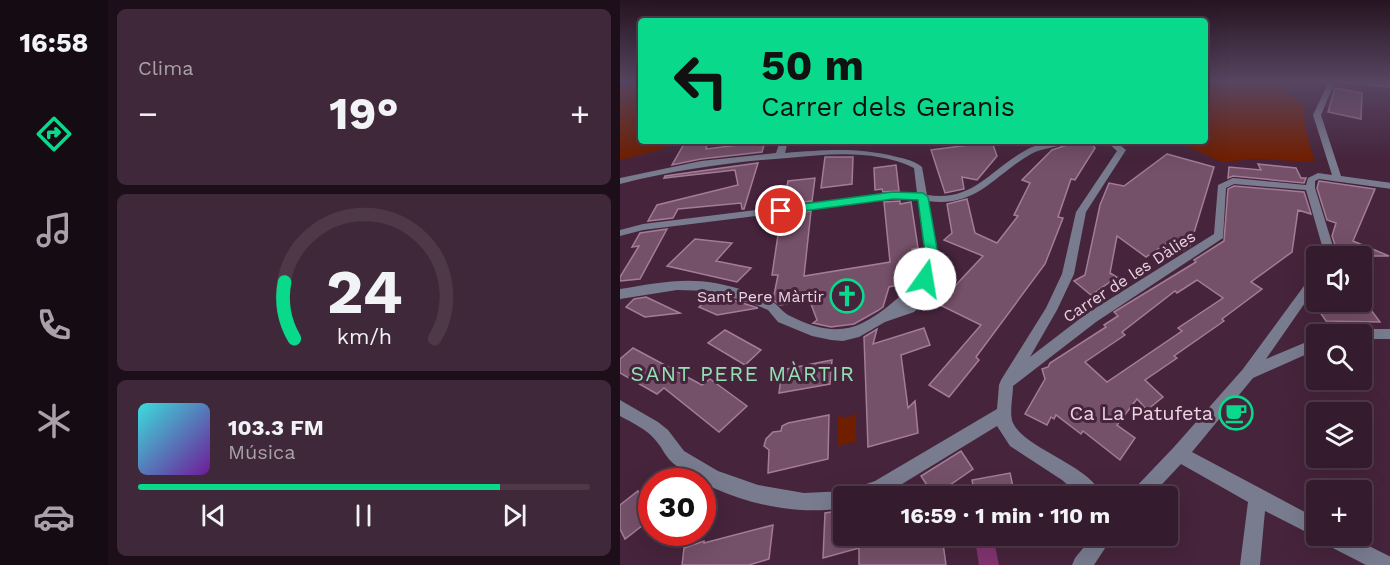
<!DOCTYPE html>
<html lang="es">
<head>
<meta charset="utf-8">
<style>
  :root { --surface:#341b2d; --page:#3f2839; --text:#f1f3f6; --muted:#a9a1aa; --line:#4e3949; --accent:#09d98b }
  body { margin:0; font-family:"Work Sans",sans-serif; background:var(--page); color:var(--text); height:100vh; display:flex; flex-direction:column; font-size:22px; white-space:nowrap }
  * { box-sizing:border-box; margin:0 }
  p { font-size:20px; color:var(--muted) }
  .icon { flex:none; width:33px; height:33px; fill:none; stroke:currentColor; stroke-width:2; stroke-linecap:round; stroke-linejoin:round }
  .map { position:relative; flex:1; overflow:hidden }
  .panel { display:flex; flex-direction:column; gap:9px; padding:9px; background:#1d0f19; width:512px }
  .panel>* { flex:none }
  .banner { position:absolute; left:18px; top:18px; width:570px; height:126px; border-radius:6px; box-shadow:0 6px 24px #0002,0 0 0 2px var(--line); background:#09d98b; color:#111; overflow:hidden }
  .buttons { position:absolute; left:686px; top:246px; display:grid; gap:12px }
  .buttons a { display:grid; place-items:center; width:66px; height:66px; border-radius:6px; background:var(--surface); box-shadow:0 6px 24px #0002,0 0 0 2px var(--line); font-size:30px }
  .speed { position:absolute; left:18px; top:468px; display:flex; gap:12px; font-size:30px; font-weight:700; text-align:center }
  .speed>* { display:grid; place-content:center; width:78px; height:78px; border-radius:50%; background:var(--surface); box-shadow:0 6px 24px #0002,0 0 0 2px var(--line); line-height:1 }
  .speed .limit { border:9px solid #d22; background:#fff; color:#111 }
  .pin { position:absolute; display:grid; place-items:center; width:51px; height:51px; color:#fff; margin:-26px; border:3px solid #fff; border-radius:50%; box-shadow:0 2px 6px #0007 }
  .me { position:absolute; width:66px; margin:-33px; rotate:13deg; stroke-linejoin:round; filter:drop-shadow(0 0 4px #0008) }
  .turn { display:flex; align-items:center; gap:21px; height:126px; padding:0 24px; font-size:27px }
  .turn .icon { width:78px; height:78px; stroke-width:2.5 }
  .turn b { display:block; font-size:42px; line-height:51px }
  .big { font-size:45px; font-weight:700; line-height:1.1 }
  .panel .card { flex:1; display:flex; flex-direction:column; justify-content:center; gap:9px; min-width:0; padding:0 21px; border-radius:9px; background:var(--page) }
  .panel .dial { align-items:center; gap:0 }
  .dial svg { height:156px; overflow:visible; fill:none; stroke:var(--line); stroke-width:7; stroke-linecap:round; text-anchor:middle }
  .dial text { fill:var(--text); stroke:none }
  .song { display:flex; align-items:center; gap:18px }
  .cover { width:72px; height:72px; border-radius:9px; background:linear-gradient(135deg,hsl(180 70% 55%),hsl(280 70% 35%)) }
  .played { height:6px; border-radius:3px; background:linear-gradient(90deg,var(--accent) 80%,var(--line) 80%) }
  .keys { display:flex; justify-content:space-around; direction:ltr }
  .heat { display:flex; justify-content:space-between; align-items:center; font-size:33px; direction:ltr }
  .trip { position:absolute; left:213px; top:486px; width:345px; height:60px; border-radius:6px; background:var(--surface); box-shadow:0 6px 24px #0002,0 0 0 2px var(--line); font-weight:700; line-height:60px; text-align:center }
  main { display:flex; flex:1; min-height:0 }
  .menu { display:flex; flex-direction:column; width:108px; justify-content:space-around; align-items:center; background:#150b12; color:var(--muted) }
  .menu .icon { width:42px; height:42px }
  .menu .on { color:var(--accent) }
  .menu b { font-size:27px; color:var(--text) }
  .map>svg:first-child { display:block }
  .green { fill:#701e00 }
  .water { fill:#82346f }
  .building { fill:#755069; stroke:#a47c97; stroke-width:1.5; fill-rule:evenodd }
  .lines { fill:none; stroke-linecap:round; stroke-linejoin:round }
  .street { fill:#797c8f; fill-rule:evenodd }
  .route { fill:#09d98b; stroke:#068d5a; stroke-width:1.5 }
  .labels { text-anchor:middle; stroke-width:6; stroke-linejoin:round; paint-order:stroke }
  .street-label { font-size:16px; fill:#ead4e2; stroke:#46243c }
  .poi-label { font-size:16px; fill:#ead4e2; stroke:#46243c; text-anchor:end }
  .near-poi-label { font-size:20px; fill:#ead4e2; stroke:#46243c; text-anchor:end }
  .near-neighbourhood-label { font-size:21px; letter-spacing:1.5px; fill:#93e1b5; stroke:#46243c }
</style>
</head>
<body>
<main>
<nav class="menu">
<b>16:58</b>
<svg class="icon on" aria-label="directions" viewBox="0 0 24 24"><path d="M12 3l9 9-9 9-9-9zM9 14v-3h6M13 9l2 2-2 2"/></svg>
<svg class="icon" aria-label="music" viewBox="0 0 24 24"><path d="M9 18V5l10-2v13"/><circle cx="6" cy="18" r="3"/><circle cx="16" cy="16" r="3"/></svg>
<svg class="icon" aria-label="phone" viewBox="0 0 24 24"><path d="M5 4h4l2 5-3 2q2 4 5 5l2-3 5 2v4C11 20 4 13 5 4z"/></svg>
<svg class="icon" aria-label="climate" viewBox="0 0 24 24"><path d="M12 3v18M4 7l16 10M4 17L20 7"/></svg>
<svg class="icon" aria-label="car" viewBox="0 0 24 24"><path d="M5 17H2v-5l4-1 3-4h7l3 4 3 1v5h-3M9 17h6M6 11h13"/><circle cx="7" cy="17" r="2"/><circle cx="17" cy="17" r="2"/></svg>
</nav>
<section class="panel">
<div class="card"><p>Clima</p>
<div class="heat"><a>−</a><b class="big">19°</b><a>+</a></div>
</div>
<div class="card dial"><svg viewBox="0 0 100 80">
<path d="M14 69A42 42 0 1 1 86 69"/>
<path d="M14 69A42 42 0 0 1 9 40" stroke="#09d98b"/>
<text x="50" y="56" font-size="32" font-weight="700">24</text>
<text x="50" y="72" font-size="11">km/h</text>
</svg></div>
<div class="card">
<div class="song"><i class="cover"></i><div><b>103.3 FM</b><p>Música</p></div></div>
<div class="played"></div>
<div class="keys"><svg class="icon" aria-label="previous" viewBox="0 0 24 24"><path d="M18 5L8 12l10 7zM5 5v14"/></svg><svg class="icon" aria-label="pause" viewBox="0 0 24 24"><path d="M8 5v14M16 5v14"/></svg><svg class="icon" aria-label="next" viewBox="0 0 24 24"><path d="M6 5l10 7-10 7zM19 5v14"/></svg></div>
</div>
</section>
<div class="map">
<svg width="771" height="565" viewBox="0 0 771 565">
  <rect width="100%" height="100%" fill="#46243c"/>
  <!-- green -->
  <g class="green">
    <path d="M0,81H21V141H61L36,151L0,160Z"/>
    <path d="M585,81H653L684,106L685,128L695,162L637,159L601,162L556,141H585Z"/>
    <path d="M236,412V442L217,446L218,416L228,418Z"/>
  </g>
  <!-- water -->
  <path class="water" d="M374,541L379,565H359L356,546Z"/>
  <!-- building -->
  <g class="building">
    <path d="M715,88L742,93L741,119L708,112Z"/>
    <path d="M88,141L86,149L145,142L142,152L81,159L52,165L64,144Z"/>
    <path d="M453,141H470L475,148L455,180L451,179L438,217L443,218L425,264L356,357L359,360L329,397L309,385L361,325L318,304L363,256L324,240L332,233L327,204L347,199L355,233L377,243L398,216L394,215L410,183L402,180L432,150L447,145Z"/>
    <path d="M372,142L377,156L357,180L342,177L344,189L325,193L311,150Z"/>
    <path d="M547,154L594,167L570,246L560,252L552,240L526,257L497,236L490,273L497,277L471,295L454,281L465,275L480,205L489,183L504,186Z"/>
    <path d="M205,157H233L232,184L201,188Z"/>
    <path d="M138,163L124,209H122L121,203L58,209L53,218L28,221L37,205L118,185L115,170L44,178L45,176Z"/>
    <path d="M638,164L676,168L681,178H686L684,183L613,176L608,178L609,167L641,170Z"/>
    <path d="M276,165L279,191L263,192L262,189L255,190L254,168Z"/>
    <path d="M195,178L192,201L164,204L168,181Z"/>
    <path d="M699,181L755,189L733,241L769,256H720L722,249L715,245L712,236L716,223L707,220L697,188Z"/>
    <path d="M614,186L684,192L691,214L678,210L672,252L631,282L642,289L602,319L604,321L554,356L557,358L525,380L543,397L527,410L517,399L497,425L515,438L500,460L463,431L461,434L436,415L434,419L431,417L427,425L405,414L425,379L422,369L428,367L430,363L486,327L484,325L498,316L494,312L576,262L574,260L604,241L608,189ZM577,280L603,298L558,328L562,331L487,382L465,362L505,335L502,332L555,291L557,293Z"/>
    <path d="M280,201V204L291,202L298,248L292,249L294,265L286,266L288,283L269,287L263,307L257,311L234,324L211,327L193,323L197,320L191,304L196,300L160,305L153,300L158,275H152L161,215L191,211L184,276L270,262L264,202Z"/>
    <path d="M47,229L20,279L0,281V277L19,246L12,247L20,233Z"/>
    <path d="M75,239L112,243L96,261L131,268L117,282L47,266Z"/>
    <path d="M94,294L135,307L138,308L97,315L79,307Z"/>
    <path d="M26,297L60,313L25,317L6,307L14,299Z"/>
    <path d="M693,302H745L760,322L706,321Z"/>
    <path d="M304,328L310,345L281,355L288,408L295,401L298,433L248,447L244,337L257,329L253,344Z"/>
    <path d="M105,330L141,350L125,365L88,343Z"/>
    <path d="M13,348L82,385L90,379L127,406L99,432L44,388L37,394L0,373V359Z"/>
    <path d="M212,360L210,384L159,393L162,370Z"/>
    <path d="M209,415L208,459L148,473L149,450L144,446L146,439L153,432L161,431L162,426L168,423Z"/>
    <path d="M341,451L353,469L314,496L301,476Z"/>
    <path d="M390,473L395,496H355L352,480Z"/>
    <path d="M18,491L32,518L5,539L0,529V505Z"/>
    <path d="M218,511L224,514V536H322L326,565H239V548L203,558L205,513Z"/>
    <path d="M153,525L149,559L129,565H62L64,548L84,541V543Z"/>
  </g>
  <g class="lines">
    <!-- street -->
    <g class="street">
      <path d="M709,81H715L701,115L721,176L771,183V189L699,179L695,181V188L716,256H705L686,190L614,184L606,188L603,238L476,322L393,386C393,396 389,414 393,423C405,449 472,466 482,496H460L442,480L390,446L377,426L264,495L224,496V508C167,517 99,499 54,464C46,458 43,449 37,442C28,430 13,423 0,416V400L38,422L48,430L64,451L98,471L138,485L184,493L226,491L255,481L377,409L379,385L381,380L426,308L442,274L456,212L497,151L486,141H495L506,150L466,212L454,274L437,310L410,357L466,314L594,234L598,185L613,178L686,185L688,178L698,173L712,175L693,115Z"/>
      <path d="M717,81L771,84V88L720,83Z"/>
      <path d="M160,141H168L165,153C206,150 236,147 277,157C286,159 295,161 302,167L307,195C354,202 369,170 406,150C418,143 437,141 451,141C440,148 423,147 411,154C374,175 357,208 308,201L319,260C315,280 299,293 285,306L324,270L328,269L334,273L294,312L265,322L239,337L223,341L211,340L192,336L158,322L148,310L136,305L91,291L57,290L0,299V289C31,284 63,277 95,283C114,287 134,292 151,301C158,304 161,311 168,315C212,337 235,334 272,303C284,293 301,282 306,267C310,254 300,214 298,199H273L23,230L0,236V230L23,224L273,193H297L294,168C255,149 209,154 167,158C111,162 55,170 0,184V178L81,161L156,153Z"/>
      <path d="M696,274V287L646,359L696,338V350L633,378L572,452L696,518V536H700L696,537L645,511L640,565H620L628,502L561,464L531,496H510L513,490L554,447L623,369L692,275Z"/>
      <path d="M718,329H771V339H741V334H712L713,330Z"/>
      <path d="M473,536H493L474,565H452L455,558Z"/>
      <path d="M701,536H729L771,557V565H746L703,543Z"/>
    </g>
  </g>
  <!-- sky -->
  <linearGradient id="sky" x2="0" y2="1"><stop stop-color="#261421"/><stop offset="0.51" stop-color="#574561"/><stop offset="1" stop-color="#574561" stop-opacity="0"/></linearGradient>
  <rect width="771" height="160" fill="url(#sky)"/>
  <!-- route -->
  <path class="route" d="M273,192L303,193L308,197L319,260L318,269L310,282H300L298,279L305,269L306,260L298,200L273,199L161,214L155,211L161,207Z"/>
  <!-- icons -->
  <defs>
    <symbol id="church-ring" viewBox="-11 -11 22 22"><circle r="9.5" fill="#46243c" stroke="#09d98b" stroke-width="1.5"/><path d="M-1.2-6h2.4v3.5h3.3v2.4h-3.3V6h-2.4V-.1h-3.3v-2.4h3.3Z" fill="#09d98b"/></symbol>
    <symbol id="cafe-ring" viewBox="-11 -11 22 22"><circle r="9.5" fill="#46243c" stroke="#09d98b" stroke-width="1.5"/><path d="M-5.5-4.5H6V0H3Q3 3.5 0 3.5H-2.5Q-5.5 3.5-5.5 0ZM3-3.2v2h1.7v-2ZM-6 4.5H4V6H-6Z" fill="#09d98b"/></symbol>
  </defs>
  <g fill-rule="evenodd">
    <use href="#church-ring" x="208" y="277" width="38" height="38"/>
    <use href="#cafe-ring" x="597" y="394" width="38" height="38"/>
  </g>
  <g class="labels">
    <!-- street labels -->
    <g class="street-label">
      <text transform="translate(509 276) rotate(-33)" y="6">Carrer de les Dàlies</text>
    </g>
    <!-- poi labels -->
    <g class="poi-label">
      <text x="204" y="302">Sant Pere Màrtir</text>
    </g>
    <!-- near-poi labels -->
    <g class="near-poi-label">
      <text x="593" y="420">Ca La Patufeta</text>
    </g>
    <!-- near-neighbourhood labels -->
    <g class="near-neighbourhood-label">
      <text x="123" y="381">SANT PERE MÀRTIR</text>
    </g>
  </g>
</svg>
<div class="buttons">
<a><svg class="icon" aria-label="sound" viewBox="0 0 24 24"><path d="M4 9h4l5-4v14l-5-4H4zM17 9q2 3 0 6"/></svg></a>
<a><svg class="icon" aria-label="search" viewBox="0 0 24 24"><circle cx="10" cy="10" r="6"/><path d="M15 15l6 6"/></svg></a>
<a><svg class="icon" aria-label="layers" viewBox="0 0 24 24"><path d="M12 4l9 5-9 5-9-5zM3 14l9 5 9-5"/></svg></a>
<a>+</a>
</div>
<div class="speed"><div class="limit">30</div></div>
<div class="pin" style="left:161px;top:211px;background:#d93025"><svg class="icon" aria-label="arrive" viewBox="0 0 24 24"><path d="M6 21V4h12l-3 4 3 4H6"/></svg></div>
<svg class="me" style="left:305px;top:279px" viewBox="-20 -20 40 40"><circle r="19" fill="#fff"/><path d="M0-13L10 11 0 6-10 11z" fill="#09d98b"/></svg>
<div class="trip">16:59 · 1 min · 110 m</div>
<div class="banner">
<div class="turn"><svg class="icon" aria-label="left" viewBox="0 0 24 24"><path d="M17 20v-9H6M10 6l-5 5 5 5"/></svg><div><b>50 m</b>Carrer dels Geranis</div></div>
</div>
</div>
</main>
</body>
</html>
